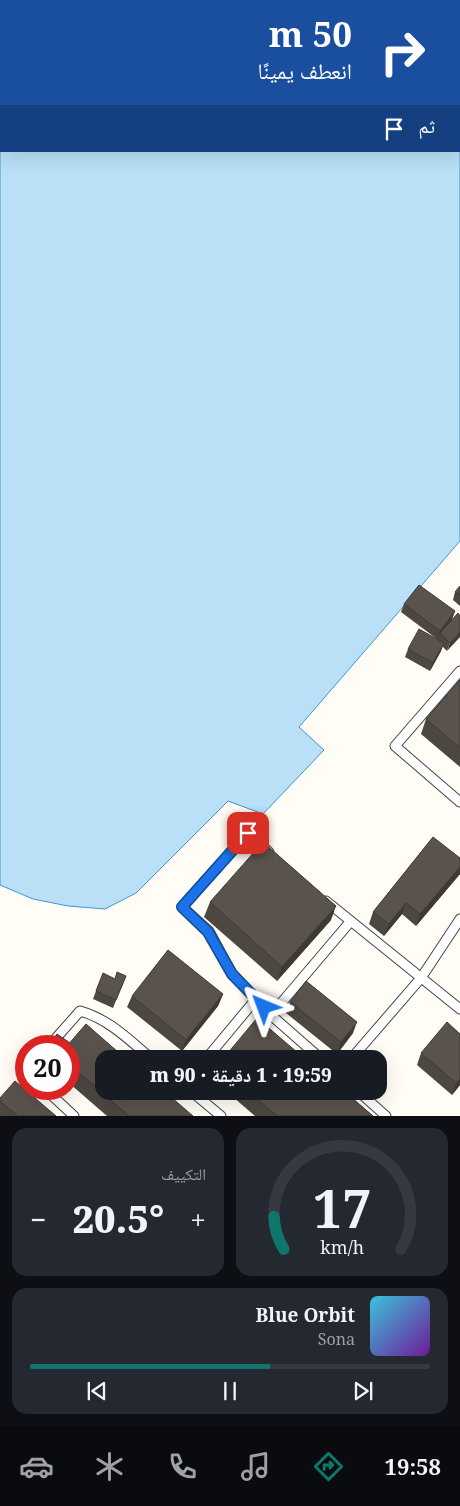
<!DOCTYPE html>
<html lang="ar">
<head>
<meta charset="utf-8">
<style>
  :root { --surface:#171b24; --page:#242831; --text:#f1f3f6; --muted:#9ea1a6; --line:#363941; --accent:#0f766e }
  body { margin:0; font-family:"Noto Serif","Noto Naskh Arabic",serif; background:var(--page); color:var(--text); direction:rtl; height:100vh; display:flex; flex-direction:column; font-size:19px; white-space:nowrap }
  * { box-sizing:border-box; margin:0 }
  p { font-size:16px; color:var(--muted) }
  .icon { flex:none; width:28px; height:28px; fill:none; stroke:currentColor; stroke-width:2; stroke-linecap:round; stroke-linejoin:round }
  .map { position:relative; height:1116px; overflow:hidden; direction:ltr }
  .details { display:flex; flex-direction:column; gap:12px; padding:12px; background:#0d0f14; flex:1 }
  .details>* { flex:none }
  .hud { position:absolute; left:0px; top:0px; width:460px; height:152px; box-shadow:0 5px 20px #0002; direction:rtl; background:#1a4fa0; color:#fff; overflow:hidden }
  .speed { position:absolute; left:15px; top:1035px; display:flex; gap:10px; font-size:25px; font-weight:700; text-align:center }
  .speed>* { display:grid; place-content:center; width:65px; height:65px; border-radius:50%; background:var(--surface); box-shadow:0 5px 20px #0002; line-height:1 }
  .speed .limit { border:8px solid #d22; background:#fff; color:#111 }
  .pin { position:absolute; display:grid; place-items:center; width:42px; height:42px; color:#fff; margin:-21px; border-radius:10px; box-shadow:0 2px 8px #0006 }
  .me { position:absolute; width:55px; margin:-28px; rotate:316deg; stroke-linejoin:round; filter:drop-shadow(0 0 4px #0008) }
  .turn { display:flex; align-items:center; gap:18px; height:105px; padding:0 25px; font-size:22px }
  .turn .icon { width:65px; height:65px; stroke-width:2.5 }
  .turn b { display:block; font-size:35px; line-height:42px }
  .then { display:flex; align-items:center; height:48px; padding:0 25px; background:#0003; gap:10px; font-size:19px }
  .big { font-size:38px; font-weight:800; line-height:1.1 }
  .details .card { flex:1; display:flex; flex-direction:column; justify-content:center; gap:8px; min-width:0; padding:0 18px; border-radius:15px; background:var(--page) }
  .details .dial { align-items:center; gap:0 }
  .dial svg { height:130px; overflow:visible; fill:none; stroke:var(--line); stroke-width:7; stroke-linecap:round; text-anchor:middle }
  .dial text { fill:var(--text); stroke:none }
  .song { display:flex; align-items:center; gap:15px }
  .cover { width:60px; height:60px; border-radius:8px; background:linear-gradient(135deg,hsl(190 70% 55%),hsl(280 70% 35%)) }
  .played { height:5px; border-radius:2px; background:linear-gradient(90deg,var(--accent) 60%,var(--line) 60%) }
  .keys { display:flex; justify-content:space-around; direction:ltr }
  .heat { display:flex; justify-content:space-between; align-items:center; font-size:28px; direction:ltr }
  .details .tiles { flex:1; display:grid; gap:12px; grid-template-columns:1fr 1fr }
  .card:last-child { grid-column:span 2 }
  .trip { position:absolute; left:95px; top:1050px; width:292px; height:50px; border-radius:15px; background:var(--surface); box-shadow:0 5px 20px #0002; font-weight:800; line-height:50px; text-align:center; direction:rtl }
  .dock { display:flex; height:80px; justify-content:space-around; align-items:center; background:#090b0e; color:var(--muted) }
  .dock .icon { width:35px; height:35px }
  .dock .current { color:var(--accent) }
  .dock b { font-size:22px; color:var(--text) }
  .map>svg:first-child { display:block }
  .water { fill:#b9e0f7; stroke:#3f96cf; fill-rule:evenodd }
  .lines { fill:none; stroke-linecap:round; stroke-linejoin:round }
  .lane-casing { stroke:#444; stroke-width:11 }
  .lane { stroke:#fff; stroke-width:9 }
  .wall { fill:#4d4742 }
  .shaded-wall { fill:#3f3936 }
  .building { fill:#5a524d; stroke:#3f3936 }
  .route-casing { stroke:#114b97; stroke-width:12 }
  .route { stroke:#1a73e8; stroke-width:9 }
</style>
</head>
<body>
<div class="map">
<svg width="460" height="1116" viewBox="0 0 460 1116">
  <rect width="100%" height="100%" fill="#fffdf5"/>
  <!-- water -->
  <path class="water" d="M0,0H460V541L299,727L324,750L263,814L228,801L136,893L105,909L68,906L33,899L0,885ZM1,1H459V151H1Z"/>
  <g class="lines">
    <defs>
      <g id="lane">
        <path d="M460,671L395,746L460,802"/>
        <path d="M269,852L248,833L182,907L209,931L232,974L271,1015L321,1059"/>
        <path d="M326,901L460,1009"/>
        <path d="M271,1015L350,922"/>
        <path d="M49,1046L80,1011C109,1019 129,1040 152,1059"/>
        <path d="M206,1059L256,999"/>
        <path d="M351,1059L421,978L460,919"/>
        <path d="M45,1089L74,1116"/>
        <path d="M191,1091L221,1116"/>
        <path d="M358,1091L386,1116"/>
      </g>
    </defs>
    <!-- lane casing -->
    <use href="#lane" class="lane-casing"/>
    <!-- lane -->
    <use href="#lane" class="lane"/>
  </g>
  <!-- wall -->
  <g class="wall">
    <path d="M460,586V606L453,600L455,592Z"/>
    <path d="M404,604L455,611L452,619L460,616L447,651L442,646L441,651L430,671L405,657L408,649L437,639L401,612Z"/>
    <path d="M460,680V767L421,734L426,719Z"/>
    <path d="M460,858V874L416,926L402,914L384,936L369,924L373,912Z"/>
    <path d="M210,902L331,920L277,981L204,917Z"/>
    <path d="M126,976L113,1008L93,999L96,991Z"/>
    <path d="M223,994L218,1006L182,1051L127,1007L132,996Z"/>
    <path d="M290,1002L353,1033L337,1054L286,1013Z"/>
    <path d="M69,1046L193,1116H107L69,1083Z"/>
    <path d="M421,1053L460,1085L452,1095L417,1065Z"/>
    <path d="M226,1091H344L373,1116H255Z"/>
    <path d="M0,1098L56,1116H0Z"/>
  </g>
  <!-- shaded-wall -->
  <g class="shaded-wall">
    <path d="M455,611L452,619L440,633L437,639L440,631Z"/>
    <path d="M460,632V637L447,651L450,643Z"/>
    <path d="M444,643L441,651L430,671L433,663Z"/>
    <path d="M460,867V874L416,926L420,914Z"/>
    <path d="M406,903L402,914L384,936L389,924Z"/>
    <path d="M336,906L331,920L277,981L282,967Z"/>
    <path d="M223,994L218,1006L182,1051L186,1040Z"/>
    <path d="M357,1022L353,1033L337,1054L341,1042Z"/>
    <path d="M460,1079V1085L452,1095L456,1083Z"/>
  </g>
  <!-- building -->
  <g class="building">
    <path d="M419,585L455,611L440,631L404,604Z"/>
    <path d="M460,586V595L455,592Z"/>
    <path d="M458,613L460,616V632L450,643L440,633Z"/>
    <path d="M419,629L444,643L433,663L408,649Z"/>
    <path d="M460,680V748L426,719Z"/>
    <path d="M433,837L460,858V867L420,914L406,903L389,924L373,912Z"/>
    <path d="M263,842L336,906L282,967L210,902Z"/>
    <path d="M168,950L223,994L186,1040L132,996Z"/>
    <path d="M117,972L126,976L116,1000L96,991L103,973L115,979Z"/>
    <path d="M306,981L357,1022L341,1042L290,1002Z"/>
    <path d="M257,1018L305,1059H223Z"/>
    <path d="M447,1022L460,1034V1079L456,1083L421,1053Z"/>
    <path d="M86,1024L126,1059H104V1091H164L193,1116H129L69,1064V1046H67Z"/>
    <path d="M57,1034L70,1043L67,1046H49Z"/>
    <path d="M15,1081L56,1116H18L0,1101V1098Z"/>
    <path d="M248,1091H344L373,1116H277Z"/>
  </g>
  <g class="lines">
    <defs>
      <path id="route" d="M248,833L182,907L208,932L232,974L264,1007"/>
    </defs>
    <!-- route casing -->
    <use href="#route" class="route-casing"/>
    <!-- route -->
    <use href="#route" class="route"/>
  </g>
</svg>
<div class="speed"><div class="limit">20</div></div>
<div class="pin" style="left:248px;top:833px;background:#d93025"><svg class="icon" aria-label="arrive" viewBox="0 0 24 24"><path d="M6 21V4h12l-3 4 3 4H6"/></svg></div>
<svg class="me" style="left:264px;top:1007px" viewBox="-20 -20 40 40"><path d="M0-17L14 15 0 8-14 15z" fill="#1a73e8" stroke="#fff" stroke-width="4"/></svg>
<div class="trip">19:59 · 1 دقيقة · 90 m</div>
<div class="hud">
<div class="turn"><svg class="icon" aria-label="right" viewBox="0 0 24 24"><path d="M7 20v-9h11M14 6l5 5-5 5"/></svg><div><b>50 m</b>انعطف يمينًا</div></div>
<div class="then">ثم<svg class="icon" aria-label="arrive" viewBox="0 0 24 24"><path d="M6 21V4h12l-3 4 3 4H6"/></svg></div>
</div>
</div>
<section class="details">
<div class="tiles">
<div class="card dial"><svg viewBox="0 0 100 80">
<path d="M14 69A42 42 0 1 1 86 69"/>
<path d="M14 69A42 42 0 0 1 8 49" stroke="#0f766e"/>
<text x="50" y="56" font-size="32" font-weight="700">17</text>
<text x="50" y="72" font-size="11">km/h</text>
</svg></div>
<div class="card"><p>التكييف</p>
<div class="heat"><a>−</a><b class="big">20.5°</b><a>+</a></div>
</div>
<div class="card">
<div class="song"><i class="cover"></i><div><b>Blue Orbit</b><p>Sona</p></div></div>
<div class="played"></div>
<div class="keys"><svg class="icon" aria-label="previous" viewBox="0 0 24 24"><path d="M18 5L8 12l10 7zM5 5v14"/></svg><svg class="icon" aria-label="pause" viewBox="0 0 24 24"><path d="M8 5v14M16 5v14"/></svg><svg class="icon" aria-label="next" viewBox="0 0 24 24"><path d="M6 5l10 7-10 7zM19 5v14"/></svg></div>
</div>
</div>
</section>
<nav class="dock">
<b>19:58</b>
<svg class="icon current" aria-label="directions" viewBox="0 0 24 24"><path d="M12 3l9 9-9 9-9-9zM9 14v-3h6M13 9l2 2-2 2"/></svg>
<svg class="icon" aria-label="music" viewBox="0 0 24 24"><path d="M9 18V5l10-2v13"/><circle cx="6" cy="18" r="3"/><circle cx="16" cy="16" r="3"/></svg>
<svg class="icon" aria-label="phone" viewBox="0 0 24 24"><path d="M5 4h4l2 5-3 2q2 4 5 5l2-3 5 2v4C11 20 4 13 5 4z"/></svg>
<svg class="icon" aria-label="climate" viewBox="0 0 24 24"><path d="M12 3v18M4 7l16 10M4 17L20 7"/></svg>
<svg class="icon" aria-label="car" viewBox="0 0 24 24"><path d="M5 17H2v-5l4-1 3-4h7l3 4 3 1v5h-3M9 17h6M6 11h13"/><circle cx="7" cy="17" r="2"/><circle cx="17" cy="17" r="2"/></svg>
</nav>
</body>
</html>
